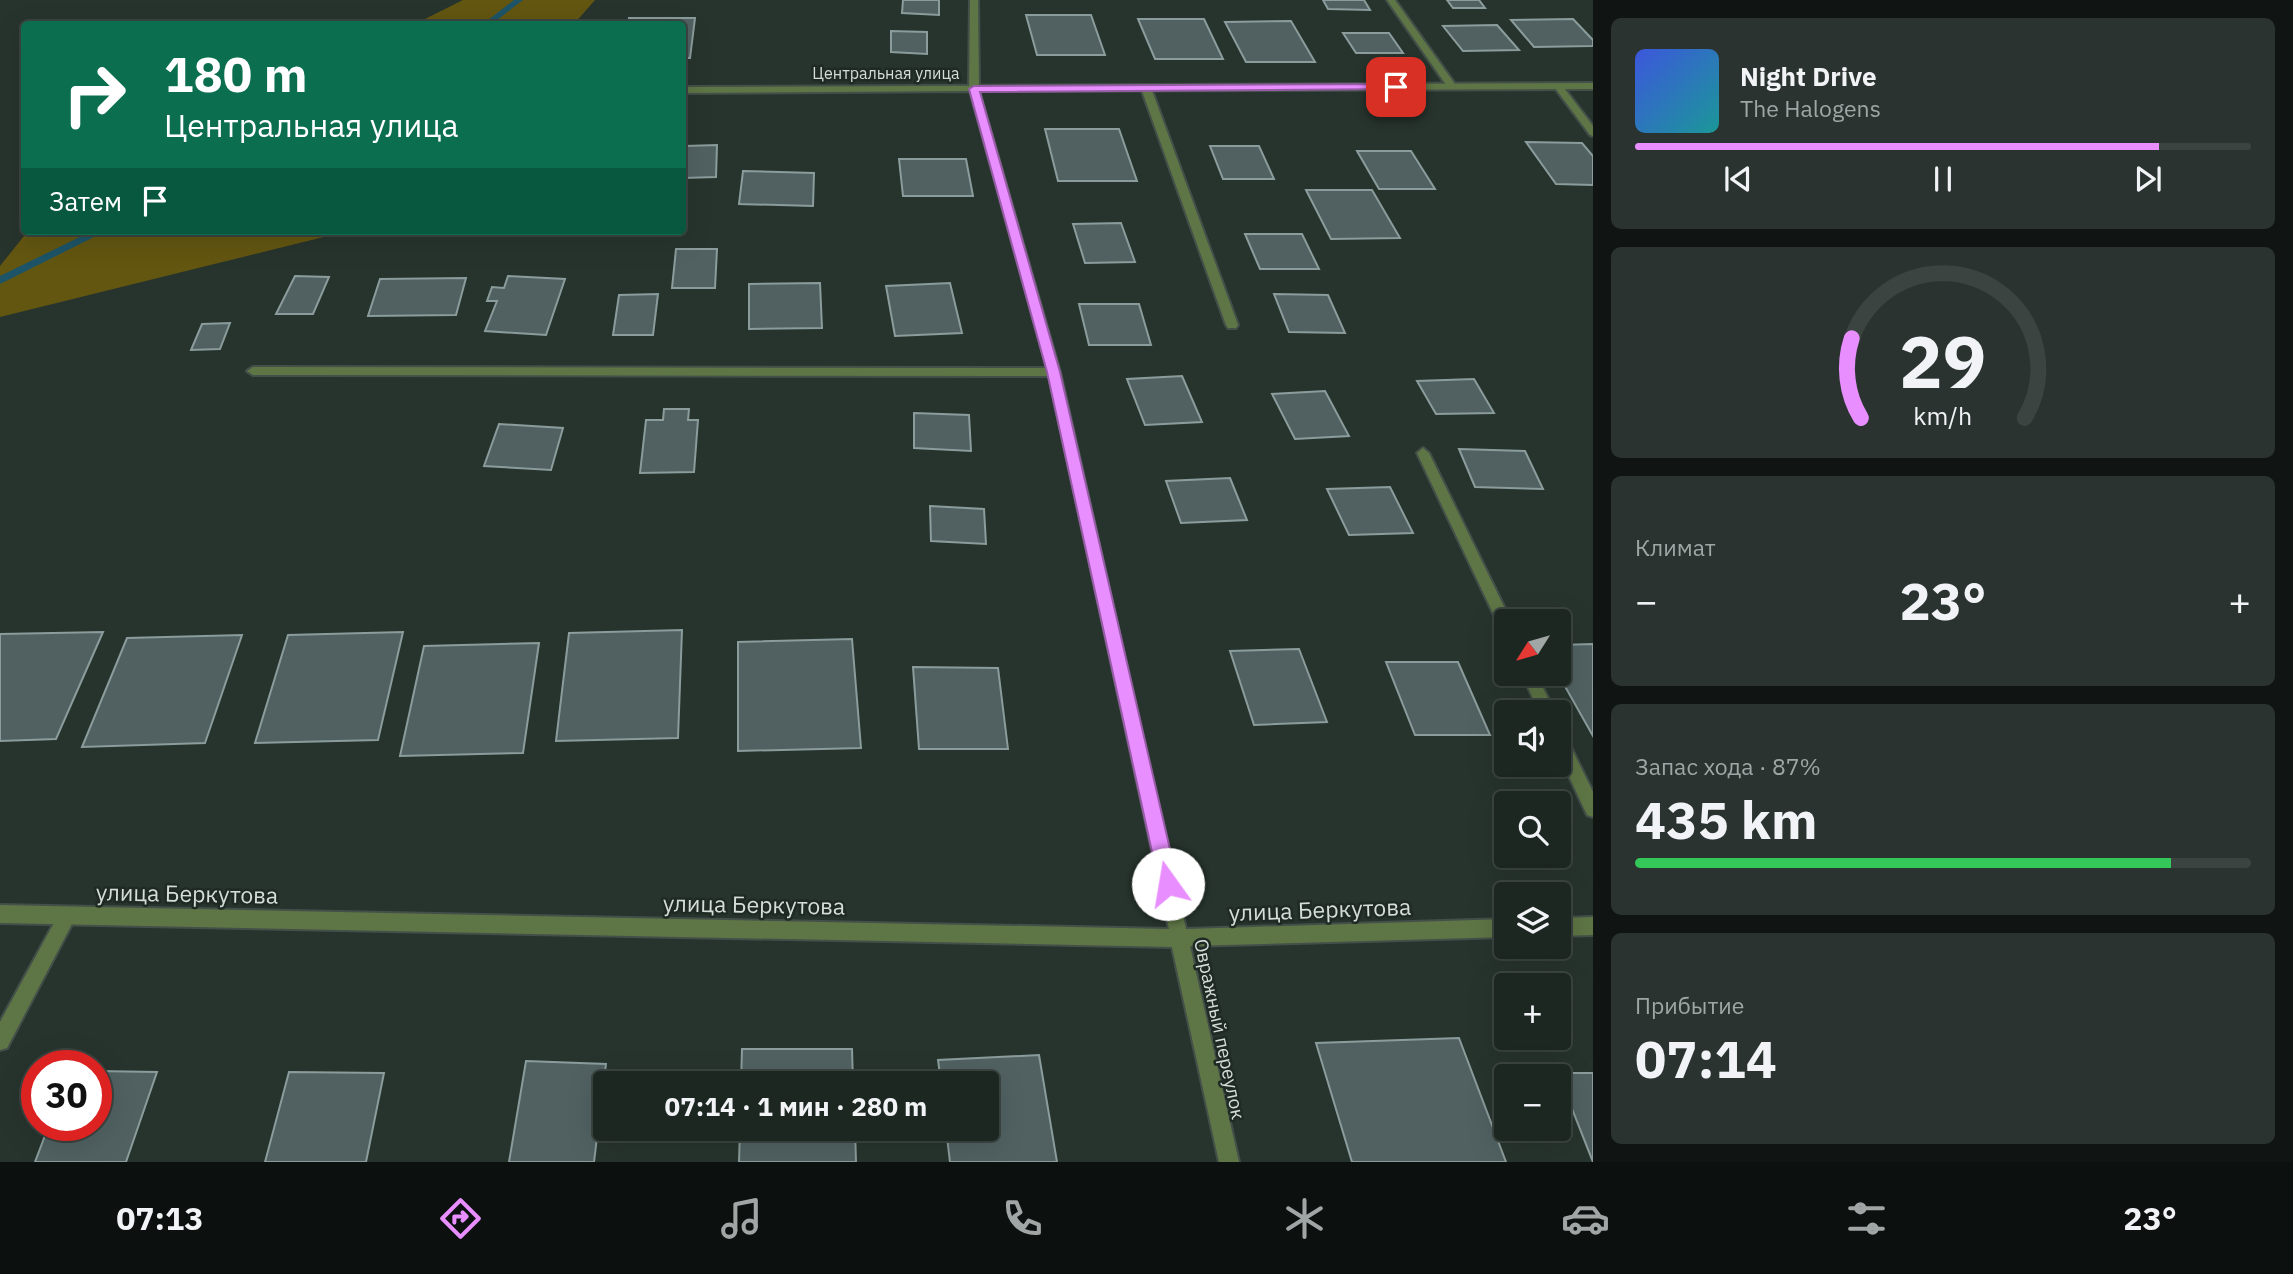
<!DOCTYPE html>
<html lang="ru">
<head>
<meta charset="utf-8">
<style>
  :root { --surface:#1d2722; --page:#2a332f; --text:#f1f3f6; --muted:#a0a5a5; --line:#3b4440; --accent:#e88eff }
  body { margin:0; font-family:"IBM Plex Sans",sans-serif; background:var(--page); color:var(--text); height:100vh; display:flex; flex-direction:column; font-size:26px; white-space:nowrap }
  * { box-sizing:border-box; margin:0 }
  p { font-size:23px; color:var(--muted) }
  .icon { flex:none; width:38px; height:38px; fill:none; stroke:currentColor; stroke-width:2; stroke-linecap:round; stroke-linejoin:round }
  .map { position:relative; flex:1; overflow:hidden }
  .sheet { display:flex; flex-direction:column; gap:18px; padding:18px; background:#101513; width:700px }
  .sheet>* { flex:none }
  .banner { position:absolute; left:21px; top:21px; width:665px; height:214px; border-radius:7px; box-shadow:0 7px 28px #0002,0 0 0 2px var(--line); background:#0b6e4f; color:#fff; overflow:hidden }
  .needle { width:46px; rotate:233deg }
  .controls { position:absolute; left:1494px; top:609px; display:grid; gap:14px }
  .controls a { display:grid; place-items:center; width:77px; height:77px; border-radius:7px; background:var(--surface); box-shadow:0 7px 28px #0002,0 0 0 2px var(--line); font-size:35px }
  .speed { position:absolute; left:21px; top:1050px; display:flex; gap:14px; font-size:35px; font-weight:700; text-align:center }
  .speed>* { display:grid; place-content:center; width:91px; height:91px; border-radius:50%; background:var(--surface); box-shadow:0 7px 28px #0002,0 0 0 2px var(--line); line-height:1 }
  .speed .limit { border:10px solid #d22; background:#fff; color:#111 }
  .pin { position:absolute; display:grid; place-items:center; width:60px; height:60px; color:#fff; margin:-30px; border-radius:14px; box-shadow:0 4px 10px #0006 }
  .me { position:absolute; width:77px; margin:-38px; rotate:347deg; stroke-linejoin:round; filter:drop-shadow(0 0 5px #0008) }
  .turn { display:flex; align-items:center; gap:24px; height:147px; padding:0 28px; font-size:32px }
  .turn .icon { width:91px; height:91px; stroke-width:2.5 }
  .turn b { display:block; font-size:49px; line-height:60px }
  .then { display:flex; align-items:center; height:66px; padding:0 28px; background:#0003; gap:14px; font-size:26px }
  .big { font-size:52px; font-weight:800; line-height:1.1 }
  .sheet .widget { flex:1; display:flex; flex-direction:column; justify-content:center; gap:10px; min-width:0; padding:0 24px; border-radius:10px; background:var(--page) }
  .sheet .dial { align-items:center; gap:0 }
  .dial svg { height:182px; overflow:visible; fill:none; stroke:var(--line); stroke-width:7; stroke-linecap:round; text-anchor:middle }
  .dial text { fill:var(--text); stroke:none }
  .song { display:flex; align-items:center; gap:21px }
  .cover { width:84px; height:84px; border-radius:10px; background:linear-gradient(135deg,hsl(230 70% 55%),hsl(180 70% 35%)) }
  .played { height:7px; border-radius:4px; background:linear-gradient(90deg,var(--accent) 85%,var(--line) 85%) }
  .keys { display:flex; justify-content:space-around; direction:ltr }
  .heat { display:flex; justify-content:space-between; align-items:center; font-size:38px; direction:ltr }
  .charge { height:10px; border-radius:5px; background:linear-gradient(90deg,#34c759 87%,var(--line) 0) }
  .trip { position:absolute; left:593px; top:1071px; width:406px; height:70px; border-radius:7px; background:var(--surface); box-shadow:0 7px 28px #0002,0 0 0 2px var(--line); font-weight:800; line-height:70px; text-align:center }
  .dock { display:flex; height:112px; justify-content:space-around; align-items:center; background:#0c100e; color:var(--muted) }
  .dock .icon { width:49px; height:49px }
  .dock .current { color:var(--accent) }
  .dock b { font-size:32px; color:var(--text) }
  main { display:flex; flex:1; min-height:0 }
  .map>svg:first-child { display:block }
  .forest { fill:#635611 }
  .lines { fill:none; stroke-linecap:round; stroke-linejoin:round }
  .stream { fill:#1d5467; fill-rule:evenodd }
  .building { fill:#516161; stroke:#8a9c9b; stroke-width:2 }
  .lane-casing { stroke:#434f49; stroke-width:4 }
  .street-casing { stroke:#434f49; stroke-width:4 }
  .lane { fill:#5e7545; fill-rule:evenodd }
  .street { fill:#5e7545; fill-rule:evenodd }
  .route { fill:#e88eff; stroke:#975ca6; stroke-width:2 }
  .labels { text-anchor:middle; stroke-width:5; stroke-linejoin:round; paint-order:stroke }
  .far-street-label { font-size:16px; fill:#d5ddd9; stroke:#1e2a23 }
  .street-label { font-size:19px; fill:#d5ddd9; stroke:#1e2a23 }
  .near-street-label { font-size:23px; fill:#d5ddd9; stroke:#1e2a23 }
</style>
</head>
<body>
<main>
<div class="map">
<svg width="1593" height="1162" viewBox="0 0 1593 1162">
  <rect width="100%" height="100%" fill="#27342d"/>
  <!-- forest -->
  <g class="forest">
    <path d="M463,0H595L574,24H415Z"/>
    <path d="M28,231H348L0,317V266Z"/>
  </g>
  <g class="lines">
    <!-- stream -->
    <g class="stream">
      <path d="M514,0H523L492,24H483Z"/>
      <path d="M92,231H106L0,284V276Z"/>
    </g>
  </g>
  <!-- building -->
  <g class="building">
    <path d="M903,0H939V15L902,13Z"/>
    <path d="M1323,0H1364L1370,10L1328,9Z"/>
    <path d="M1447,0H1479L1485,8H1453Z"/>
    <path d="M1026,15H1091L1105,55H1037Z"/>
    <path d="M629,18H695L690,58H682V24H628Z"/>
    <path d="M1138,19H1204L1223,59H1155Z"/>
    <path d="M1573,19L1593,40V46L1534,47L1511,20Z"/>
    <path d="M1291,21L1315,62H1246L1225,22Z"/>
    <path d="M1497,25L1519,50L1463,51L1443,26Z"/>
    <path d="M891,31L927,32V54L891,52Z"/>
    <path d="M1343,33H1389L1403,53H1356Z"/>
    <path d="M1045,129H1119L1137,181H1058Z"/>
    <path d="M1526,142L1582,143L1593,156V185L1556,184Z"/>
    <path d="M717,145L716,177L683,178L685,146Z"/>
    <path d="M1210,146H1259L1274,179H1223Z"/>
    <path d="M1357,151H1411L1435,189H1379Z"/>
    <path d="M899,159H966L973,196H903Z"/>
    <path d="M743,171L814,173L813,206L739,204Z"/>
    <path d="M1306,190H1372L1400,238L1331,239Z"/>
    <path d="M1121,223L1135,262L1085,263L1073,224Z"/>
    <path d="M1245,234H1302L1319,269H1260Z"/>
    <path d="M676,249H717L715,288H672Z"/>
    <path d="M295,276L329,277L313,314H276Z"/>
    <path d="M508,276L565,279L546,335L485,331L497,301H487L492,287L504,288Z"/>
    <path d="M466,278L456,315L368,316L380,279Z"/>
    <path d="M820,283L822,328L749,329V284Z"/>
    <path d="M950,283L962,333L895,336L886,286Z"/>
    <path d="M658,294L653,335H613L619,295Z"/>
    <path d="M1274,294L1328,295L1345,333L1289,332Z"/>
    <path d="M1079,304H1139L1151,345H1089Z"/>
    <path d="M230,323L220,349L191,350L202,324Z"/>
    <path d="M1182,376L1202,422L1145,425L1127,379Z"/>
    <path d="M1474,379L1494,413L1436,414L1417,381Z"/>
    <path d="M1325,391L1349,436L1295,439L1272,394Z"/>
    <path d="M664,409H689L688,420H698L694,472L640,473L646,420H663Z"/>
    <path d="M914,413L969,415L971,451L914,448Z"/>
    <path d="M499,424L563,428L551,470L484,466Z"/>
    <path d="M1459,449L1525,451L1543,489L1475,487Z"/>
    <path d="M1230,478L1247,520L1181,523L1166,481Z"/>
    <path d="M1390,487L1413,533L1349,535L1327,489Z"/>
    <path d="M930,506L984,509L986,544L931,541Z"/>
    <path d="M682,630L678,738L556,741L569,633Z"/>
    <path d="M103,632L56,739L0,741V634Z"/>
    <path d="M403,632L378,740L255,743L288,635Z"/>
    <path d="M242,635L205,743L82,747L127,638Z"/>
    <path d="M852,639L861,748L738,751V642Z"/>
    <path d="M539,643L523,753L400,756L424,646Z"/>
    <path d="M1593,644V736L1558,674L1559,645Z"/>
    <path d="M1299,649L1327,722L1254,725L1230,651Z"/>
    <path d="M1386,662H1458L1490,735H1415Z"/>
    <path d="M913,667L998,668L1008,749H919Z"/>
    <path d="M1459,1038L1506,1162H1352L1316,1043Z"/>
    <path d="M742,1049H852L853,1083H741Z"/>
    <path d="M1039,1055L1057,1162H950L946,1129H987V1083H941L938,1060Z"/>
    <path d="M526,1061L606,1064L594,1162H509Z"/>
    <path d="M96,1071L157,1072L126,1162H35L49,1125H96Z"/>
    <path d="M289,1072L384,1073L366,1162H265Z"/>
    <path d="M1557,1073H1593V1162L1559,1076Z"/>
    <path d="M740,1129H855L856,1162H739Z"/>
  </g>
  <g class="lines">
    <defs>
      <g id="lane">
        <path d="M970,0H978L979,89L974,92L969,89Z"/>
        <path d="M1387,0H1395L1457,87L1455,89H1449Z"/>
        <path d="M1555,84H1561L1593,126V136L1590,135L1555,88Z"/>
        <path d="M1146,85L1151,88L1238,325L1236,328H1228L1226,325L1141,88Z"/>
        <path d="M1423,448L1429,453L1511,621H1507V634L1502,632L1417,453Z"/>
        <path d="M1522,674H1536L1555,712H1539Z"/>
        <path d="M1559,731L1564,733L1593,792V817L1587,815L1559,755Z"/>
        <path d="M67,907L73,910L76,916L73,922L7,1048L0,1050V1022L61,910Z"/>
      </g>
      <g id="street">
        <path d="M1593,83V89L979,91L1060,372L1186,929L1507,919V937L1190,946L1239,1162H1219L1172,947L0,923V905L1169,929L1049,376L253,375L247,371L253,367L1047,368L970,91L682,93V87Z"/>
        <path d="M1593,917V935L1559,936V918Z"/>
      </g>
    </defs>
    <!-- lane casing -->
    <use href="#lane" class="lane-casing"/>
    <!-- street casing -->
    <use href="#street" class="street-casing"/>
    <!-- lane -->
    <use href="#lane" class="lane"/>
    <!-- street -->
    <use href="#street" class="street"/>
  </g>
  <!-- route -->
  <path class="route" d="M1396,84L1402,87L1400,89L980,92L1060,372L1178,884L1175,891L1168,894L1162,891L1159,884L1047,372L969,89L974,86Z"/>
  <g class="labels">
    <!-- far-street labels -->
    <g class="far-street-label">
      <text x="886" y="79">Центральная улица</text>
    </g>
    <!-- street labels -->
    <g class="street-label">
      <text transform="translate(1220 1029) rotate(78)" y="7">Овражный переулок</text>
    </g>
    <!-- near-street labels -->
    <g class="near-street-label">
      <text transform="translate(187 894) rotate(1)" y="8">улица Беркутова</text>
      <text transform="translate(754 905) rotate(1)" y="8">улица Беркутова</text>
      <text transform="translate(1320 910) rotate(-2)" y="8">улица Беркутова</text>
    </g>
  </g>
</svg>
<div class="controls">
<a><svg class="needle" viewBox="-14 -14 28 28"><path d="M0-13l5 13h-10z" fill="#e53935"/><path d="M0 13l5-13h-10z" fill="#a0a5a5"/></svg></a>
<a><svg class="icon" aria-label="sound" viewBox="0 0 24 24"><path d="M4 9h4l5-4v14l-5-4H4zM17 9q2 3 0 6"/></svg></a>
<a><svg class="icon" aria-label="search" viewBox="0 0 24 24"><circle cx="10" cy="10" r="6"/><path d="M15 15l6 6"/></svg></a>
<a><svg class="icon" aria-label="layers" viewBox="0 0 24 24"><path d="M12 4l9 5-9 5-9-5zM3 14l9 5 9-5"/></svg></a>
<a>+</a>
<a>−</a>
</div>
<div class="speed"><div class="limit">30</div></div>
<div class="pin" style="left:1396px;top:87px;background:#d93025"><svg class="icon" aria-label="arrive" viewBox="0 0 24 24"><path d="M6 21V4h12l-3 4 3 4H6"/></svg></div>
<svg class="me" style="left:1168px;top:884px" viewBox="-20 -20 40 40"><circle r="19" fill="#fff"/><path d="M0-13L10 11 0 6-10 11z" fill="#e88eff"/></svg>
<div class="trip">07:14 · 1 мин · 280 m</div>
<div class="banner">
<div class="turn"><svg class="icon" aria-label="right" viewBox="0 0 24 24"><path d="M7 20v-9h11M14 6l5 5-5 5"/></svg><div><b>180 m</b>Центральная улица</div></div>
<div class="then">Затем<svg class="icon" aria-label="arrive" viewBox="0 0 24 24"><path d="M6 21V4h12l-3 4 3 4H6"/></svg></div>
</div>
</div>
<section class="sheet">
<div class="widget">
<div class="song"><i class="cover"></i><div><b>Night Drive</b><p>The Halogens</p></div></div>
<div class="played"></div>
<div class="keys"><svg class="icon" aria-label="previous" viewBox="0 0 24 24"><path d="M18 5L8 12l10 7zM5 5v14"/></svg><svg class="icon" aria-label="pause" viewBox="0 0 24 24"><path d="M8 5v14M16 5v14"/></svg><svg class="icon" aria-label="next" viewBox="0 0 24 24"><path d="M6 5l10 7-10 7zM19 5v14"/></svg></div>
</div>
<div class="widget dial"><svg viewBox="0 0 100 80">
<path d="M14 69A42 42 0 1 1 86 69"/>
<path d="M14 69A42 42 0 0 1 10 34" stroke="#e88eff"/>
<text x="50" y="56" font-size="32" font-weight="700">29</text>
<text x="50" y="72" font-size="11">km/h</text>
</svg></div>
<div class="widget"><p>Климат</p>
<div class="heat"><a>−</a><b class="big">23°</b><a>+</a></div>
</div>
<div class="widget"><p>Запас хода · 87%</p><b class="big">435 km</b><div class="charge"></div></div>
<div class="widget"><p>Прибытие</p><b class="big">07:14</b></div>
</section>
</main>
<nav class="dock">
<b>07:13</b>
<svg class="icon current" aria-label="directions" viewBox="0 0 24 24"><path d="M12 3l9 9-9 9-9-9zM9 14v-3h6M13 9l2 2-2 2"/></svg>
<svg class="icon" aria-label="music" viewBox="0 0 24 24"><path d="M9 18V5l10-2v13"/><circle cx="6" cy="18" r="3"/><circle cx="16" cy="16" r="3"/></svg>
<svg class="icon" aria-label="phone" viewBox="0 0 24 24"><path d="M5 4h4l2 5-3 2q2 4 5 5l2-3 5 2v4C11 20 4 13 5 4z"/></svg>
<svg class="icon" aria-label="climate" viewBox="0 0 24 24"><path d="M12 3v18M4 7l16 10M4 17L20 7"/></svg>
<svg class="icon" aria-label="car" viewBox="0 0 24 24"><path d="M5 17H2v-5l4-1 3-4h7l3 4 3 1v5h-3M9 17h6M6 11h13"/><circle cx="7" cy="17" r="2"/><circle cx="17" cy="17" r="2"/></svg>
<svg class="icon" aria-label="filters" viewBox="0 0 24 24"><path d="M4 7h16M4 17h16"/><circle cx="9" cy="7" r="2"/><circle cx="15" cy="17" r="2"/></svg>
<b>23°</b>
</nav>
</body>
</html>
